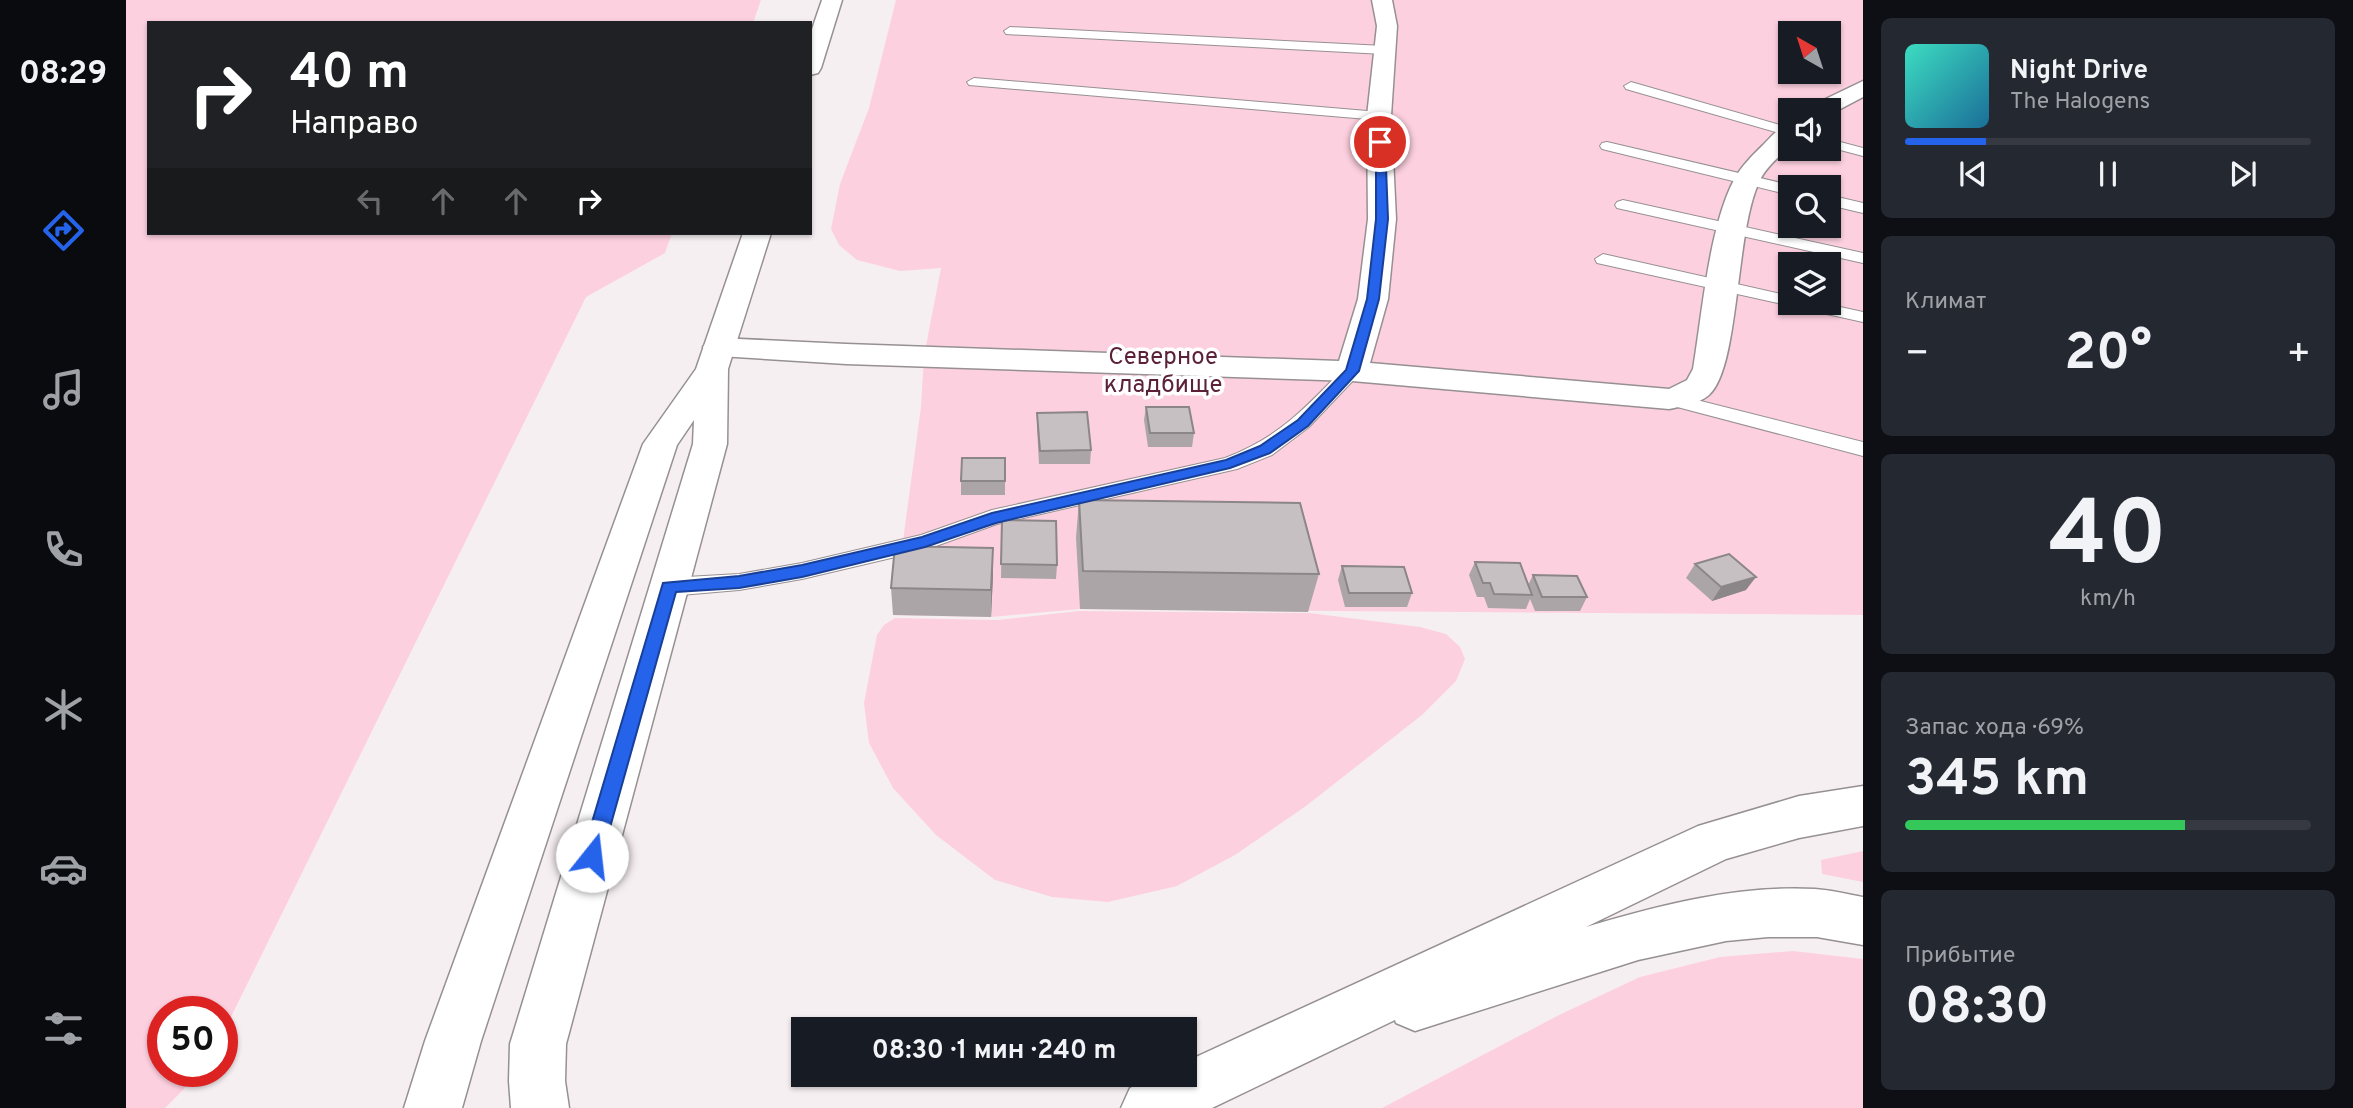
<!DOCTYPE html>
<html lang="ru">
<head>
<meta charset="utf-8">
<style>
  :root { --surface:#171b24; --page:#242831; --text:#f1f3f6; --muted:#9ea1a6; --line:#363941; --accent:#2563eb }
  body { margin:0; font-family:Overpass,sans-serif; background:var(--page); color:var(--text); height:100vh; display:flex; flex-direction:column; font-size:26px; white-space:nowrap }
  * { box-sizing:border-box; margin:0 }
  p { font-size:23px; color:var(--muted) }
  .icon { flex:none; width:38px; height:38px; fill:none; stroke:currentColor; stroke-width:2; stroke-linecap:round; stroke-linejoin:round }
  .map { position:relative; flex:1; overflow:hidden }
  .details { display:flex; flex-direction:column; gap:18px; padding:18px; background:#0d0f14; width:490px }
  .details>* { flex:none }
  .banner { position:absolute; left:21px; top:21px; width:665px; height:214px; border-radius:0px; box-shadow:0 2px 5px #0004; background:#202124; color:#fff; overflow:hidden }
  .needle { width:46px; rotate:321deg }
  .fabs { position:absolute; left:1652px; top:21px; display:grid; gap:14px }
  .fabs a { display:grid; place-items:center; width:63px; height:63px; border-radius:0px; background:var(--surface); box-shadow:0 2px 5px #0004; font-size:35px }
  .speed { position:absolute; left:21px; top:996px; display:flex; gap:14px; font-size:35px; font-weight:700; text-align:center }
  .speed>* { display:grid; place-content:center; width:91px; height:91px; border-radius:50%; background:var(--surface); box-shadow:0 2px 5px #0004; line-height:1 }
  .speed .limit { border:10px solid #d22; background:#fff; color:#111 }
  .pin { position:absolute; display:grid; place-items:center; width:60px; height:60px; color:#fff; margin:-30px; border:4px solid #fff; border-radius:50%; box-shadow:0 2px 7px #0007 }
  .me { position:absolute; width:77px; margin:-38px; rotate:16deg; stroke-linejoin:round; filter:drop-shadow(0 0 5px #0008) }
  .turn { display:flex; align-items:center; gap:24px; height:147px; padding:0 28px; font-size:32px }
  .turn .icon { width:91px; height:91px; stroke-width:2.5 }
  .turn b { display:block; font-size:49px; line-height:60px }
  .lanes { display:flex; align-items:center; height:66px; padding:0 28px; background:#0003; justify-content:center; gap:35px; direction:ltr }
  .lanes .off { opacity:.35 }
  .big { font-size:52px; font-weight:700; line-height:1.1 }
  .details .tile { flex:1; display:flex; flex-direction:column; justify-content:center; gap:10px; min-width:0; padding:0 24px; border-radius:10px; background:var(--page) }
  .details .dial { align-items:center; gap:0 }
  .dial b { font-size:91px; line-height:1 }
  .song { display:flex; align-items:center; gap:21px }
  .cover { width:84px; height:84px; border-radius:10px; background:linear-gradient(135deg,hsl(170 70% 55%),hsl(200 70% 35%)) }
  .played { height:7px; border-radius:4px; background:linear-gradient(90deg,var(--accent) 20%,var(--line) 20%) }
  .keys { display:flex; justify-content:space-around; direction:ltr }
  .heat { display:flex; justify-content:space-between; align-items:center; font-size:38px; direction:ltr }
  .charge { height:10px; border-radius:5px; background:linear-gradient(90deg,#34c759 69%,var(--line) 0) }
  .trip { position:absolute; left:665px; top:1017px; width:406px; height:70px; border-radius:0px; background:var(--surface); box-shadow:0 2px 5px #0004; font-weight:700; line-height:70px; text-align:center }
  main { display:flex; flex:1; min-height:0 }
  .tabs { display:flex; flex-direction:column; width:126px; justify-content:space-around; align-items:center; background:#090b0e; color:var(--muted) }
  .tabs .icon { width:49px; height:49px }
  .tabs .selected { color:var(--accent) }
  .tabs b { font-size:32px; color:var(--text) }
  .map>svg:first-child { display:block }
  .green { fill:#fdd0df; fill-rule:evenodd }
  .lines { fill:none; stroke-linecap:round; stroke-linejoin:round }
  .service-casing { stroke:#969092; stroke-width:2 }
  .minor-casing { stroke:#969092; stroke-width:3 }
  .secondary-casing { stroke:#969092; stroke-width:3 }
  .primary-casing { stroke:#969092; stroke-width:3 }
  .service { fill:#fff; fill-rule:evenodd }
  .minor { fill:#fff; fill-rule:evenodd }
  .secondary { fill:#fff; fill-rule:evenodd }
  .primary { fill:#fff; fill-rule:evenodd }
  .wall { fill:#aba5a7 }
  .shaded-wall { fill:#8b8688 }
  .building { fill:#c7c0c2; stroke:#8b8688; stroke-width:2 }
  .route { fill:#2563eb; stroke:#184099; stroke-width:2 }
  .labels { text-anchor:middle; stroke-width:7; stroke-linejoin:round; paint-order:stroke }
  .park-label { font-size:24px; fill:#5b2139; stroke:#fff }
</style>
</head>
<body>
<main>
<nav class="tabs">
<b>08:29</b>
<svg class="icon selected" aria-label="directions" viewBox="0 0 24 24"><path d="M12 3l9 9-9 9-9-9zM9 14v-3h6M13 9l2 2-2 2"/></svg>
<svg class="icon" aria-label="music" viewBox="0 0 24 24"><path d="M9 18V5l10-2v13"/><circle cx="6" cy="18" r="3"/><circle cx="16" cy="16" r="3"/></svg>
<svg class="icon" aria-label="phone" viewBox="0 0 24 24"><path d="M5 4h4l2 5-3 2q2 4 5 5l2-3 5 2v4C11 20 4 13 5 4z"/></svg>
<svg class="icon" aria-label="climate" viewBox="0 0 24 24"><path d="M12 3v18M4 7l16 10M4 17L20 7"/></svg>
<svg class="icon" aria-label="car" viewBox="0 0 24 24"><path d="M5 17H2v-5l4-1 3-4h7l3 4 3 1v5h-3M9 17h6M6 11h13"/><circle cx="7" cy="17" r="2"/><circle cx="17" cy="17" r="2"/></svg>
<svg class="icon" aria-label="filters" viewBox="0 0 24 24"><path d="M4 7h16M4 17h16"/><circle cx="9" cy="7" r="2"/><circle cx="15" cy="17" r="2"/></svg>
</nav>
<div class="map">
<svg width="1737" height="1108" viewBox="0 0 1737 1108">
  <rect width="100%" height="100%" fill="#f6eff1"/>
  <!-- green -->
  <g class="green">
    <path d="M0,0H635L627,23H23V233H546L539,253L460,297L100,1027L96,1032V1012H37V1071H70L57,1090L39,1108H0Z"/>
    <path d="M770,0H1737V615L954,609L865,617L767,615L795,407L798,356L815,268L774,271L731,260L713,245L705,229L714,184L743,108ZM1664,33H1703V72H1664ZM1664,110H1703V149H1664ZM1664,187H1703V226H1664ZM1664,264H1703V303H1664Z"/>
    <path d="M953,611L1184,613L1294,627L1320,634L1334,647L1339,659L1330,681L1296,715L1180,806L1109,855L1051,886L982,902L926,897L869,880L810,835L767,788L743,743L738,703L751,635L758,625L769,618L872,620Z"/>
    <path d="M1737,851V882L1696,874L1695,860Z"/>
    <path d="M1667,951L1737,959V1108H1256L1433,1015L1514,977L1594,957Z"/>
  </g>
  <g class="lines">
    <defs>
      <g id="service">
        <path d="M884,27L1258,46L1264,50L1258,54L880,34L878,31Z"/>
        <path d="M848,78L1253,112L1260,116L1253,120L843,85L841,82Z"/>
        <path d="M1505,82L1664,128V136L1500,89L1498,86Z"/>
        <path d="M1703,139L1737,148V156L1703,147Z"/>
        <path d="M1481,142L1664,185L1670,187H1664V195L1476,149L1474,146L1476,143Z"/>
        <path d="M1703,195L1737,203V213L1703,205Z"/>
        <path d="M1497,200L1737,253V263L1491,208L1489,205L1491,202Z"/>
        <path d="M1477,254L1664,296V303H1696L1737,312V322L1471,263L1469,259Z"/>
        <path d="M1226,365L1236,371L1183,427L1146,455L1111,469L871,524L799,550L676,579L613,590L543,596L535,593L531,587L535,581L543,578L613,574L676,563L795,535L866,510L1099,458C1155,436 1178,409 1219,367Z"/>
        <path d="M1543,393L1737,442V456L1536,403L1533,399L1536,395Z"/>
      </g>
      <g id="minor">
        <path d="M1246,0H1266L1271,26L1265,116L1270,219L1262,299L1244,363L1543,389L1561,380L1567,369C1576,315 1583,227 1608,180C1615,166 1628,154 1639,143C1647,135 1653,127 1664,125V146C1653,157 1639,168 1633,182C1609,232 1614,367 1583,395C1573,404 1556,406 1543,409L1226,381L720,364L593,356L582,354L577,347L582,340L593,338L720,344L1213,361L1232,299L1242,219L1241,116L1251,26Z"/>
        <path d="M1737,81V97L1703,115V110H1683L1687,105Z"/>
      </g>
      <g id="secondary">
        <path d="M696,0H716L695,68L692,73L684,75V35Z"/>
        <path d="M617,233H645L602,369L601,444L440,1044L439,1081L443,1108H385L383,1081L384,1044L567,444L568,420L551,445L355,1041L336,1108H278L299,1041L517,444L570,369Z"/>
      </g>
      <path id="primary" d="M1737,786V826L1673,838L1600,859L1460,927C1534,905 1611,885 1689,889C1705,890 1721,894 1737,897V945L1691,937H1642L1600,941L1512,960L1289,1031L1270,1023L1269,1020L1086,1108H995L1004,1088L1032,1074H1059V1062L1572,826L1673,796Z"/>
    </defs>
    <!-- service casing -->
    <use href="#service" class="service-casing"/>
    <!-- minor casing -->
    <use href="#minor" class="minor-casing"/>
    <!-- secondary casing -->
    <use href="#secondary" class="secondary-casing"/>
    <!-- primary casing -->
    <use href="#primary" class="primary-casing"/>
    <!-- service -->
    <use href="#service" class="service"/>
    <!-- minor -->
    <use href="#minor" class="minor"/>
    <!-- secondary -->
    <use href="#secondary" class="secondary"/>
    <!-- primary -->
    <use href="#primary" class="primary"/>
  </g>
  <!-- wall -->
  <g class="wall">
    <path d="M1020,407L1068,433L1066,447H1022L1018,420Z"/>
    <path d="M911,413L965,450L964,464H913L911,427Z"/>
    <path d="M879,458V495H835V481Z"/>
    <path d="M953,500L1193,574L1182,612L954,609L950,538Z"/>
    <path d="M876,520L931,565L930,579L875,578Z"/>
    <path d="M1349,562L1402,585L1407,575L1461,597L1454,611H1409L1404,599L1400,609L1362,608L1358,597H1351L1343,575Z"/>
    <path d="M1569,564L1620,590L1586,601L1560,578Z"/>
    <path d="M1216,566L1286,593L1281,607H1219L1212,580Z"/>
    <path d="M867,575L865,617L767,615L765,588Z"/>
  </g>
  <!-- shaded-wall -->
  <g class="shaded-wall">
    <path d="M867,548V575L865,617V590Z"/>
    <path d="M1630,577L1620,590L1586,601L1595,587Z"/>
  </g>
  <!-- building -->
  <g class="building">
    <path d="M1020,407H1063L1068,433H1024Z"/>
    <path d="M961,412L965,450L914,451L911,413Z"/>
    <path d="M836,458H879V481H835Z"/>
    <path d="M953,500L1174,503L1193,574L957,571Z"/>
    <path d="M876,520L930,521L931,565L875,564Z"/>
    <path d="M769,546L867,548L865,590L765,588Z"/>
    <path d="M1603,554L1630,577L1595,587L1569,564Z"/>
    <path d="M1349,562L1394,563L1406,595L1368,594L1364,583H1357Z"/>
    <path d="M1216,566L1278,567L1286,593H1223Z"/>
    <path d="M1407,575L1451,576L1461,597H1416Z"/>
  </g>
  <!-- route -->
  <path class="route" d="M1250,139L1259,142L1262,219L1253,299L1233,371L1182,426L1144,453L1104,468L870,523L799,547L676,577L613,588L550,592L476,856L473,862L466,865L459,862L456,856L537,583L613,576L676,565L796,537L866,513L1100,460L1134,446L1172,420L1220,370L1241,299L1250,219Z"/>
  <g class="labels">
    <!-- park labels -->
    <g class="park-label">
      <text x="1037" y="364">Северное<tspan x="1037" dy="28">кладбище</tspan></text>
    </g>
  </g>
</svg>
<div class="fabs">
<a><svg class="needle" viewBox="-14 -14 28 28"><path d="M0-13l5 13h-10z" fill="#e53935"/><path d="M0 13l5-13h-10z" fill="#9ea1a6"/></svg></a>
<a><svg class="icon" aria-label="sound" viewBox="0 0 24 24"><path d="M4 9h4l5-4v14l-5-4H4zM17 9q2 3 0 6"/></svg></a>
<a><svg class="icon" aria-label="search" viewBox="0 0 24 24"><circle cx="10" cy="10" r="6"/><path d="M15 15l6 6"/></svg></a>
<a><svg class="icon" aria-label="layers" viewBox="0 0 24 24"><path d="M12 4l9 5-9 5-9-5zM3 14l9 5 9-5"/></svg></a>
</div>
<div class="speed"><div class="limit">50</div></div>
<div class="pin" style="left:1254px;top:142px;background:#d93025"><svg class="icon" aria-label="arrive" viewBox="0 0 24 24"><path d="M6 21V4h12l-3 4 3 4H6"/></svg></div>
<svg class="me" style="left:466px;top:856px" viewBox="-20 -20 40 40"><circle r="19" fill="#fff"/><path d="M0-13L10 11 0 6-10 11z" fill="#2563eb"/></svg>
<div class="trip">08:30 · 1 мин · 240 m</div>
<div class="banner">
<div class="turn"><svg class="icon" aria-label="right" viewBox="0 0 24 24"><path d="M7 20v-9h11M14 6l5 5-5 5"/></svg><div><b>40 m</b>Направо</div></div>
<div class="lanes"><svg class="icon off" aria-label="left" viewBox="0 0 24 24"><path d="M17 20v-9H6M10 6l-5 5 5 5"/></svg><svg class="icon off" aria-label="ahead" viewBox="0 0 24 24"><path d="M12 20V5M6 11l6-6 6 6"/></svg><svg class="icon off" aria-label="ahead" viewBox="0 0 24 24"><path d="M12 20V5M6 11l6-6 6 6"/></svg><svg class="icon" aria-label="right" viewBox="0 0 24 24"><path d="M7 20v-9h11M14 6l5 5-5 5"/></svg></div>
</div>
</div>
<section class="details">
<div class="tile">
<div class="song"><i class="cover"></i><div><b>Night Drive</b><p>The Halogens</p></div></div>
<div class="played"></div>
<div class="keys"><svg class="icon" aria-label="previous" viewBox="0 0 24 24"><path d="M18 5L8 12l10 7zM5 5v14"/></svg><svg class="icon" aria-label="pause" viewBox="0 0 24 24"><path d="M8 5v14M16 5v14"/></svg><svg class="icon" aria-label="next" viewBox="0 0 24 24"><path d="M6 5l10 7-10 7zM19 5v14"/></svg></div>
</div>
<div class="tile"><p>Климат</p>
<div class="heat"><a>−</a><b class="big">20°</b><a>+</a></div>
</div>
<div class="tile dial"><b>40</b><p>km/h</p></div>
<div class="tile"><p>Запас хода · 69%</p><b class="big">345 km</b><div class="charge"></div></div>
<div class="tile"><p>Прибытие</p><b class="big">08:30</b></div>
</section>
</main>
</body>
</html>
